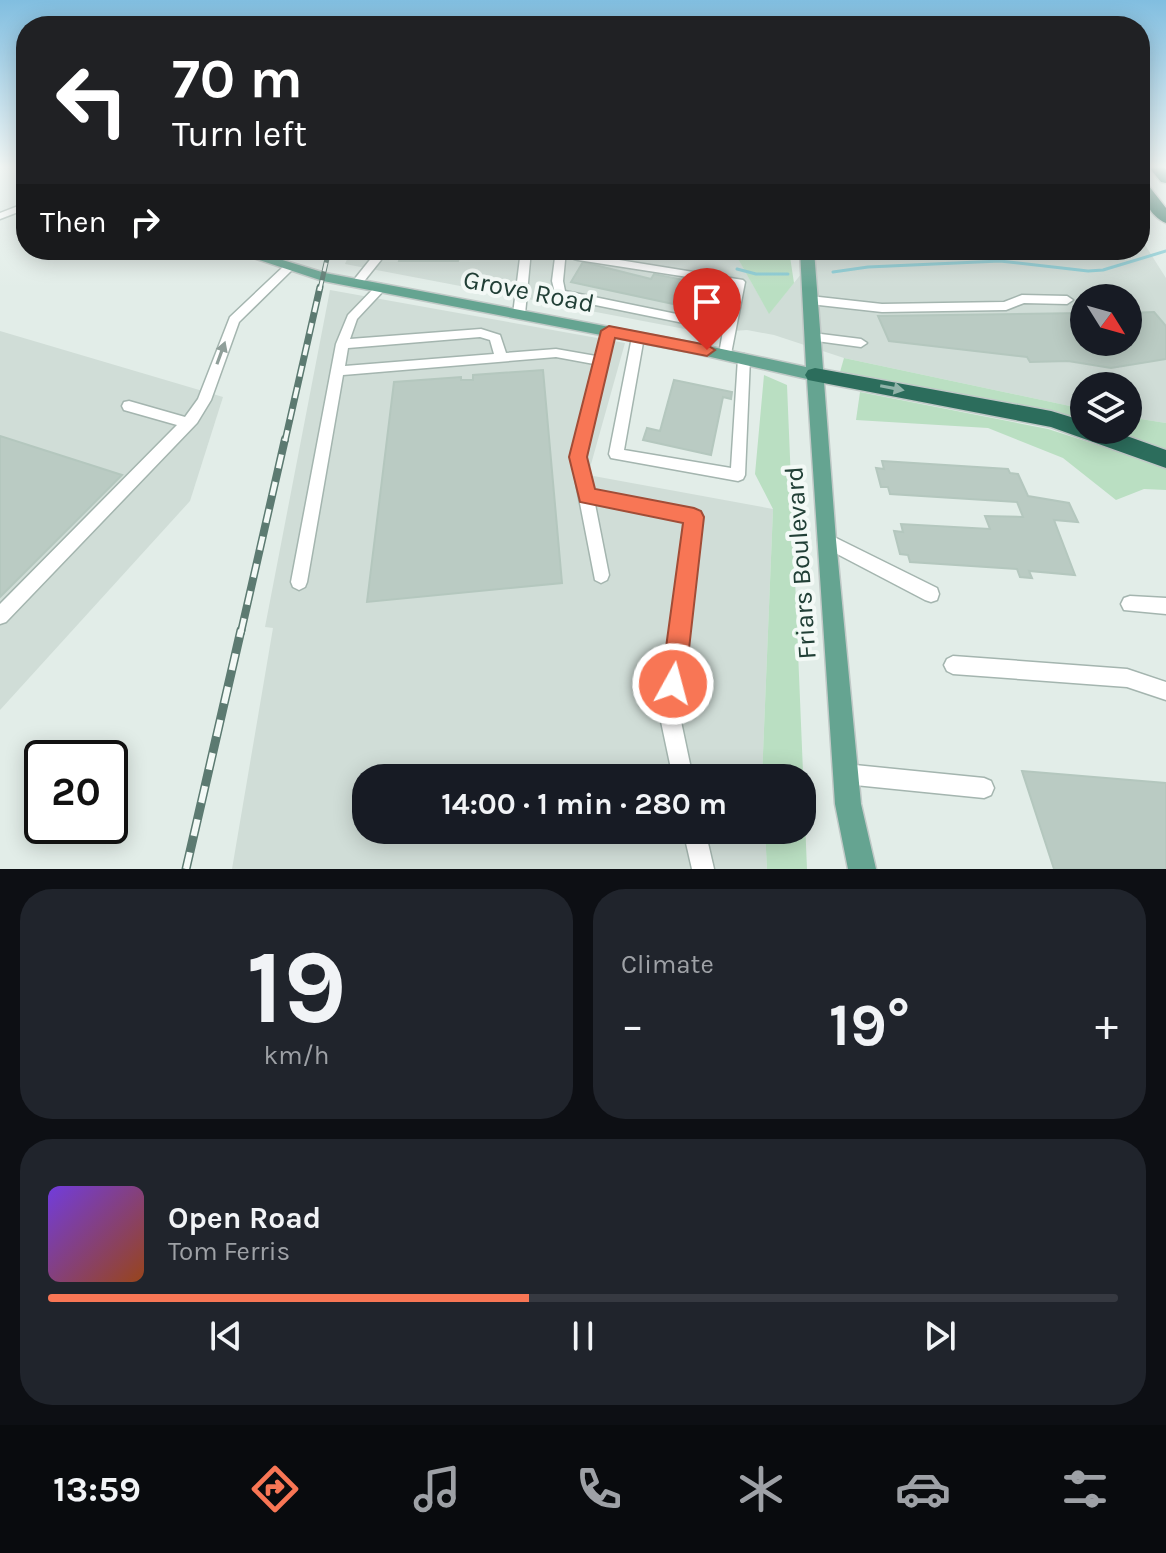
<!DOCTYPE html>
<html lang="en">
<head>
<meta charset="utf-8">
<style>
  :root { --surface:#171b24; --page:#20242c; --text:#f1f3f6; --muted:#9ea1a6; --line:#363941; --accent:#f87655 }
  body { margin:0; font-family:Karla,sans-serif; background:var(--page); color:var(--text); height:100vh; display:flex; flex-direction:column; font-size:30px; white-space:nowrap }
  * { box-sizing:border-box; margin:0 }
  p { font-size:26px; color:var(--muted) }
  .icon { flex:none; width:44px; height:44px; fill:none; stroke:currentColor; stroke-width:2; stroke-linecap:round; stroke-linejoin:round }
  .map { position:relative; height:869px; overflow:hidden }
  .panel { display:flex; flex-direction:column; gap:20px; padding:20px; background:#0d0f14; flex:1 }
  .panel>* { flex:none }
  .hud { position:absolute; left:16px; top:16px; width:1134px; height:244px; border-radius:32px; box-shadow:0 4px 20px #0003; background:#202124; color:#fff; overflow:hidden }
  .needle { width:52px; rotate:127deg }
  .fabs { position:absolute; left:1070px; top:284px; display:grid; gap:16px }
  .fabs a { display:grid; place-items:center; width:72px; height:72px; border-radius:50%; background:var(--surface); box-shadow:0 4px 20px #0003; font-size:40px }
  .speed { position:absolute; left:24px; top:740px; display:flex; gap:16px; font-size:40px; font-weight:700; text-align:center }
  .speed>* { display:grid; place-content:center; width:104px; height:104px; border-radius:50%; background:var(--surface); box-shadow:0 4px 20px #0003; line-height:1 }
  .speed .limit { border:4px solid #111; border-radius:12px; background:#fff; color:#111 }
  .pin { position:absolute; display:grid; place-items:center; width:68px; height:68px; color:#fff; margin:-82px -34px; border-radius:50% 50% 50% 0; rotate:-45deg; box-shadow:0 0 8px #0007 }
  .pin .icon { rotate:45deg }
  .me { position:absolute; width:88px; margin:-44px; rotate:7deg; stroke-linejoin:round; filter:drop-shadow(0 0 6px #0008) }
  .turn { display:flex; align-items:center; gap:28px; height:168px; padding:0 24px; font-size:36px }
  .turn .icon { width:104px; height:104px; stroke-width:2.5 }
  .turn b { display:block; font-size:56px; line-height:68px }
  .then { display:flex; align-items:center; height:76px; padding:0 24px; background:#0003; gap:16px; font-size:30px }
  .big { font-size:60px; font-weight:700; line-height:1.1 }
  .panel .card { flex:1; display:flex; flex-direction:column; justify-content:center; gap:12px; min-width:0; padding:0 28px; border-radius:32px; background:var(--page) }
  .panel .dial { align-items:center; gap:0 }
  .dial b { font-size:104px; line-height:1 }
  .song { display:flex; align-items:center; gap:24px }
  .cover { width:96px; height:96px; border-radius:12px; background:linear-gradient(135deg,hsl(260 70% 55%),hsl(20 70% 35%)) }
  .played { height:8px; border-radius:4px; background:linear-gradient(90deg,var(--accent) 45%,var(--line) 45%) }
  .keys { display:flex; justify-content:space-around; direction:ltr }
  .heat { display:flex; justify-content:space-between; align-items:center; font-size:44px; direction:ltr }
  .panel .tiles { flex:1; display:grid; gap:20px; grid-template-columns:1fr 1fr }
  .card:last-child { grid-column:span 2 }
  .trip { position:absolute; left:352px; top:764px; width:464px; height:80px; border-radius:32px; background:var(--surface); box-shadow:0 4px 20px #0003; font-weight:700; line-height:80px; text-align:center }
  .tabs { display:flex; height:128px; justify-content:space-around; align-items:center; background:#090b0e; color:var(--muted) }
  .tabs .icon { width:56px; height:56px }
  .tabs .selected { color:var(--accent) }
  .tabs b { font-size:36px; color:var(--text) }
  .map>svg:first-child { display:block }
  .built { fill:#d0ddd7; fill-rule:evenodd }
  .green { fill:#badfc2 }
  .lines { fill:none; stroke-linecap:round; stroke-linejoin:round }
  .stream { stroke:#88ccd4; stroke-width:3 }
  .building { fill:#bacbc3; stroke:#b4c7be; stroke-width:2 }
  .minor-casing { stroke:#a4b5af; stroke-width:3 }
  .major-casing { stroke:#c1c9c7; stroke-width:3 }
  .highway-casing { stroke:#c1c9c7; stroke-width:3 }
  .minor { fill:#fff; fill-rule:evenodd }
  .major { fill:#65a491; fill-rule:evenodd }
  .highway { fill:#2c6d5c; fill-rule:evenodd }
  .rail-far3-casing { stroke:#5c7a71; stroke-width:5 }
  .rail-far2-casing { stroke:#5c7a71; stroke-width:7 }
  .rail-far1-casing { stroke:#5c7a71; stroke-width:8 }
  .rail-casing { stroke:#5c7a71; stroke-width:9 }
  .rail-far3 { stroke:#f3f9f6; stroke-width:3; stroke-dasharray:9; stroke-linecap:butt }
  .rail-far2 { stroke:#f3f9f6; stroke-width:4; stroke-dasharray:11; stroke-linecap:butt }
  .rail-far1 { stroke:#f3f9f6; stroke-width:5; stroke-dasharray:14; stroke-linecap:butt }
  .rail { stroke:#f3f9f6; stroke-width:6; stroke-dasharray:17; stroke-linecap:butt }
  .oneway { fill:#909f9a }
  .oneway2 { fill:#90b3a9 }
  .route { fill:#f87655; stroke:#a14d37; stroke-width:2 }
  .labels { text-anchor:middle; stroke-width:8; stroke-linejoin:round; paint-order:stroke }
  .street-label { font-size:26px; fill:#213f36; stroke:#f3f9f6 }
</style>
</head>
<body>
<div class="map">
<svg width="1166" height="869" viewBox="0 0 1166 869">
  <rect width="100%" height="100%" fill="#e2ede8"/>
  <!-- built -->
  <g class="built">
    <path d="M1140,237L1166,278V423L1128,417V386H1084V409L844,358L774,335L747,330L706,333L345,264L351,250H733L769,313L821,250H1140ZM1084,298H1128V342H1084Z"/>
    <path d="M330,290L625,343L588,475L773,509L762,778H366V830H765L767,869H232L273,628L265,627Z"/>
    <path d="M0,331L223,397L190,501L0,710Z"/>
  </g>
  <!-- green -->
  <g class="green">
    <path d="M733,250H789L794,283L769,314Z"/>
    <path d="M844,358L1084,409V421L840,372Z"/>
    <path d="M764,375L787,385L807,869H767L765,830H802V778H762L773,509L755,474Z"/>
    <path d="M860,392L1048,429L1166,467V490L1144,489L1116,500L1063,458L988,428L856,420Z"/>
    <path d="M1128,417L1166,423V454L1106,430H1128Z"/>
  </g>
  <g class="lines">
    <!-- stream -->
    <g class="stream">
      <path d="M737,269L756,274H788"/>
      <path d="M833,272L868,267L1000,261L1088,271L1103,270L1166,251"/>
    </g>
  </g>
  <!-- building -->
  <g class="building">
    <path d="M402,250H461L458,261H399Z"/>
    <path d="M583,262L651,279L654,274L729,289L720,314L571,282Z"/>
    <path d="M1154,312L1166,326V359L1111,368L1068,361L1030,362L1027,357L889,341L878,316L1084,313V342H1128V313Z"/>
    <path d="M543,370L562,583L367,602L394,382L461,377V380H473V375Z"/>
    <path d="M674,380L732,392L731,399L723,397L711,455L643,440L647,428L660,431Z"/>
    <path d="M0,436L122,475L0,597Z"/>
    <path d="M882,461L1008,469L1010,473L1018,474L1028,496L1069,503L1078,522L1054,520L1075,575L1029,571L1032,578L1020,577L1017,569L910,562L908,555L900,554L894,531L903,532L901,524L990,529L985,516L1023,517L1017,502L890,494L888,487H881L876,468L884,469Z"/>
    <path d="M1022,771L1166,783V869H1054Z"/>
  </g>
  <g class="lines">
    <defs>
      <g id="minor">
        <path d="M26,203V209L0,219V213Z"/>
        <path d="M521,250H531L525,314L519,318L513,314Z"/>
        <path d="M556,250H566L563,281L565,291L725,324L733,284L578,260L574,259L570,250H580L582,254L743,280L745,282L731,354L725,358L719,354L723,331L556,297L552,281Z"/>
        <path d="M606,250L640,252L669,250C652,260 623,260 606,250Z"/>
        <path d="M377,255L381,256V260L361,285H353V281L373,256Z"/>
        <path d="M288,265L293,268L292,270L239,322L211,400L197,423L6,622L0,624V604L177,425L124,410L122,406L124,402L129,401L185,417L198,399L230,317L284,266Z"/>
        <path d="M381,284L387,287L357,319L350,339L481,329L500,335L506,353L556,349L596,356L603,331L609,327L613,328L615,331L585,457L592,491L694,510L699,512L702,517L679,712L693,778H673L659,712L686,522L595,504L609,575L607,580L601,583L595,580L571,457L594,364L556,357L343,375L307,582L305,587L299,590L293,587L291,582L336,344L348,315L377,285ZM480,337L490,340L494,354L345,366L348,348Z"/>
        <path d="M1022,295L1067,296L1073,300L1067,304L1024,303L1006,310L882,312L810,304L804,300L810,296L882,304L1004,302Z"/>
        <path d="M638,333L644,337L624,450L731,468L738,358L744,354L750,358L745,475L743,479L738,481L611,458L609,454L632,337Z"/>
        <path d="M813,333L861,339L867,343L861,347L809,340L807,337L809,334Z"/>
        <path d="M826,533L937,588L939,594L937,600L931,602L925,600L820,545L818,540L820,535Z"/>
        <path d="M1130,596L1166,598V614L1124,610L1121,604L1124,598Z"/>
        <path d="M953,656L1127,669L1166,682V700L1127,687L953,674L947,671L944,665L947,659Z"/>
        <path d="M845,764L984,778L991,781L994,788L991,795L984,798L845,784L838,781L835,774L838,767Z"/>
        <path d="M683,830H705L714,869H692Z"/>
      </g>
      <path id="major" d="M229,250H250L325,273L689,342L806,367L800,250H814L836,540L861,804L876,869H848L835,804L807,379L689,352L323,281Z"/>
      <g id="highway">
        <path d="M1148,166H1163L1166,170V183L1161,182Z"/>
        <path d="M1140,180L1145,181L1166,208V223C1150,217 1140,195 1140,180Z"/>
        <path d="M815,368L1051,411L1084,421V430H1110L1166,450V468L1051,427L808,380L805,375L808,370Z"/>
      </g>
    </defs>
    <!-- minor casing -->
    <use href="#minor" class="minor-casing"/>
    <!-- major casing -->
    <use href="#major" class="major-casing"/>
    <!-- highway casing -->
    <use href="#highway" class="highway-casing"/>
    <!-- minor -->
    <use href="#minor" class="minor"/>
    <!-- major -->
    <use href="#major" class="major"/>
    <!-- highway -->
    <use href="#highway" class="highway"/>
    <defs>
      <path id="rail-far3" d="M320,289L329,250"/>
      <path id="rail-far2" d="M285,441L320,287"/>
      <path id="rail-far1" d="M241,632L285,439"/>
      <path id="rail" d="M186,869L241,630"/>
    </defs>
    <!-- rail-far3 casing -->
    <use href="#rail-far3" class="rail-far3-casing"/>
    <!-- rail-far2 casing -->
    <use href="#rail-far2" class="rail-far2-casing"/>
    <!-- rail-far1 casing -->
    <use href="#rail-far1" class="rail-far1-casing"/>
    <!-- rail casing -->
    <use href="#rail" class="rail-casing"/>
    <!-- rail-far3 -->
    <use href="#rail-far3" class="rail-far3"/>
    <!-- rail-far2 -->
    <use href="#rail-far2" class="rail-far2"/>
    <!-- rail-far1 -->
    <use href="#rail-far1" class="rail-far1"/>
    <!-- rail -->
    <use href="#rail" class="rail"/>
  </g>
  <!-- one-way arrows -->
  <defs><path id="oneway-solid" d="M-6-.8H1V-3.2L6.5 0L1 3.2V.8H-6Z" transform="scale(2)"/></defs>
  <use class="oneway" href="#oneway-solid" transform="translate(221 353) rotate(-70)"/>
  <use class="oneway2" href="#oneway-solid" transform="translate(892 388) rotate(11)"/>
  <!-- sky -->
  <linearGradient id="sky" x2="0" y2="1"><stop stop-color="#81bee0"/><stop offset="0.58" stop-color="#f2f7f5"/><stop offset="1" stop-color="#f2f7f5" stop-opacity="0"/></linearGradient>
  <rect width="1166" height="288" fill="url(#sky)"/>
  <!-- route -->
  <path class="route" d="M609,326L707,345L715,350L707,356L615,338L587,457L595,489L694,508L701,511L704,517L685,684L681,693L673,697L664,693L661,684L683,523L580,502L569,457L601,331Z"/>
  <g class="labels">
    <!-- street labels -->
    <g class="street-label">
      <text transform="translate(529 291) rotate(11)" y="9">Grove Road</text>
      <text transform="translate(800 563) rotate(-94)" y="9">Friars Boulevard</text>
    </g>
  </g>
</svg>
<div class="fabs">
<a><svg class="needle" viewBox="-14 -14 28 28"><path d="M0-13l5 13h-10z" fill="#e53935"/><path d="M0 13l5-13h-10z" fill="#9ea1a6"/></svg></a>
<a><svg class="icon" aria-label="layers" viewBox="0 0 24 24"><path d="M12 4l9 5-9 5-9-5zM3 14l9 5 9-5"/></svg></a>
</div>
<div class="speed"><div class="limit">20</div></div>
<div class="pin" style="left:707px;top:350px;background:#d93025"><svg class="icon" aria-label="arrive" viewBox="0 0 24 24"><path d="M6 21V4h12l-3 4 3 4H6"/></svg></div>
<svg class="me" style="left:673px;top:684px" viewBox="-20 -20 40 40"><circle r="17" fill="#f87655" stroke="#fff" stroke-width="3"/><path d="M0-11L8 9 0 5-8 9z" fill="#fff"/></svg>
<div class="trip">14:00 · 1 min · 280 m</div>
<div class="hud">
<div class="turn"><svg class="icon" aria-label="left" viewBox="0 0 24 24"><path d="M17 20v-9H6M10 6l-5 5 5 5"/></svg><div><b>70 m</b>Turn left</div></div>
<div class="then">Then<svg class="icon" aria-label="right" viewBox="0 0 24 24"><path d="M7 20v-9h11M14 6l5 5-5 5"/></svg></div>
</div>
</div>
<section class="panel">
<div class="tiles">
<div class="card dial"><b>19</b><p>km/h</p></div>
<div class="card"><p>Climate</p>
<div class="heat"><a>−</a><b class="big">19°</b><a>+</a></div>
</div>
<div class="card">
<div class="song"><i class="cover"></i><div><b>Open Road</b><p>Tom Ferris</p></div></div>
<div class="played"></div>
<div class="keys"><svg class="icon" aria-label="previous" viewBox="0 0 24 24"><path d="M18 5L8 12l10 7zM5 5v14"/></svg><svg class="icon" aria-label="pause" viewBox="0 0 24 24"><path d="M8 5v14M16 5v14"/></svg><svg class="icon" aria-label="next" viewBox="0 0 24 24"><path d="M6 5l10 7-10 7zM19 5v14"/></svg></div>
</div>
</div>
</section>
<nav class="tabs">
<b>13:59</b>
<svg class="icon selected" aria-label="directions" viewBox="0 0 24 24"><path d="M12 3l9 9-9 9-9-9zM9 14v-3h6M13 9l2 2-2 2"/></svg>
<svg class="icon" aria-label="music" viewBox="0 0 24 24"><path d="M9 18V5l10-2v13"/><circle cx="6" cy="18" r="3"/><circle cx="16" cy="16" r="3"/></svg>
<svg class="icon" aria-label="phone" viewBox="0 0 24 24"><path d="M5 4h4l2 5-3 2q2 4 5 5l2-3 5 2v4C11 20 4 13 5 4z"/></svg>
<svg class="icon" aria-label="climate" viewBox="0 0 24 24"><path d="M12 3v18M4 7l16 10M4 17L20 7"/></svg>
<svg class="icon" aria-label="car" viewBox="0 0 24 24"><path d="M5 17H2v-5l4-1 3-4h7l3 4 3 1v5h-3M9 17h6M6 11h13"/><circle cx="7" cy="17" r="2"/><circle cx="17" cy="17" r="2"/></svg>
<svg class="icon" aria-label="filters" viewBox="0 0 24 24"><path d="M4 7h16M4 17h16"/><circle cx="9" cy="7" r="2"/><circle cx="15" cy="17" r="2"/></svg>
</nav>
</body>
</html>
